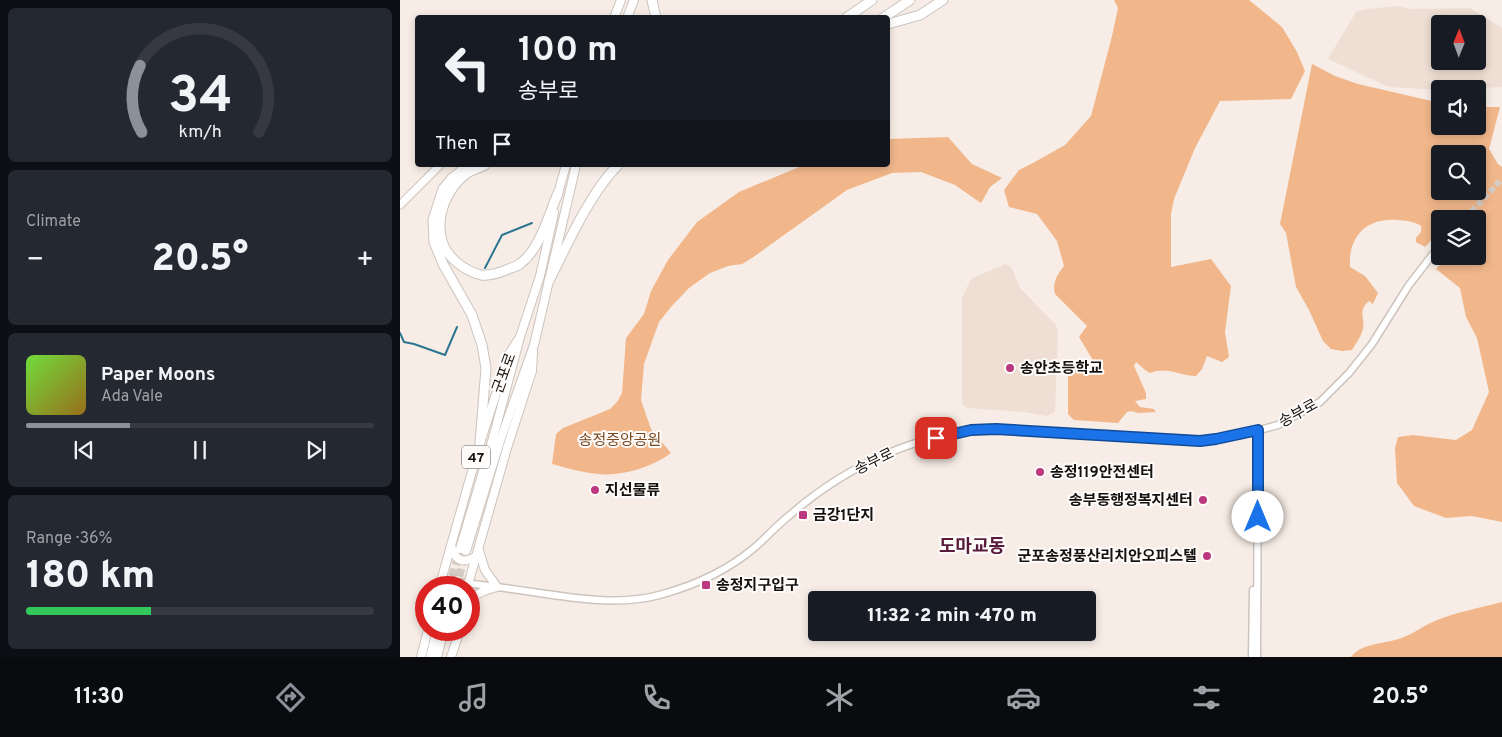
<!DOCTYPE html>
<html lang="en">
<head>
<meta charset="utf-8">
<style>
  :root { --surface:#171b24; --page:#242831; --text:#f1f3f6; --muted:#9ea1a6; --line:#363941; --accent:#8c9099 }
  body { margin:0; font-family:Overpass,"Noto Sans KR",sans-serif; background:var(--page); color:var(--text); height:100vh; display:flex; flex-direction:column; font-size:19px; white-space:nowrap }
  * { box-sizing:border-box; margin:0 }
  p { font-size:16px; color:var(--muted) }
  .icon { flex:none; width:28px; height:28px; fill:none; stroke:currentColor; stroke-width:2; stroke-linecap:round; stroke-linejoin:round }
  .map { position:relative; flex:1; overflow:hidden }
  .panel { display:flex; flex-direction:column; gap:8px; padding:8px; background:#0d0f14; width:400px }
  .panel>* { flex:none }
  .guide { position:absolute; left:15px; top:15px; width:475px; height:152px; border-radius:5px; box-shadow:0 2px 8px #0003; background:#171b24; color:var(--text); overflow:hidden }
  .needle { width:32px; rotate:1deg }
  .tools { position:absolute; left:1031px; top:15px; display:grid; gap:10px }
  .tools a { display:grid; place-items:center; width:55px; height:55px; border-radius:5px; background:var(--surface); box-shadow:0 2px 8px #0003; font-size:25px }
  .speed { position:absolute; left:15px; top:576px; display:flex; gap:10px; font-size:25px; font-weight:700; text-align:center }
  .speed>* { display:grid; place-content:center; width:65px; height:65px; border-radius:50%; background:var(--surface); box-shadow:0 2px 8px #0003; line-height:1 }
  .speed .limit { border:8px solid #d22; background:#fff; color:#111 }
  .pin { position:absolute; display:grid; place-items:center; width:42px; height:42px; color:#fff; margin:-21px; border-radius:10px; box-shadow:0 2px 8px #0006 }
  .me { position:absolute; width:55px; margin:-28px; rotate:0deg; stroke-linejoin:round; filter:drop-shadow(0 0 4px #0008) }
  .turn { display:flex; align-items:center; gap:18px; height:105px; padding:0 20px; font-size:22px }
  .turn .icon { width:65px; height:65px; stroke-width:2.5 }
  .turn b { display:block; font-size:35px; line-height:42px }
  .then { display:flex; align-items:center; height:48px; padding:0 20px; background:#0003; gap:10px; font-size:19px }
  .big { font-size:38px; font-weight:800; line-height:1.1 }
  .panel .widget { flex:1; display:flex; flex-direction:column; justify-content:center; gap:8px; min-width:0; padding:0 18px; border-radius:8px; background:var(--page) }
  .panel .dial { align-items:center; gap:0 }
  .dial svg { height:130px; overflow:visible; fill:none; stroke:var(--line); stroke-width:7; stroke-linecap:round; text-anchor:middle }
  .dial text { fill:var(--text); stroke:none }
  .song { display:flex; align-items:center; gap:15px }
  .cover { width:60px; height:60px; border-radius:8px; background:linear-gradient(135deg,hsl(100 70% 55%),hsl(40 70% 35%)) }
  .played { height:5px; border-radius:2px; background:linear-gradient(90deg,var(--accent) 30%,var(--line) 30%) }
  .keys { display:flex; justify-content:space-around; direction:ltr }
  .heat { display:flex; justify-content:space-between; align-items:center; font-size:28px; direction:ltr }
  .charge { height:8px; border-radius:4px; background:linear-gradient(90deg,#34c759 36%,var(--line) 0) }
  .trip { position:absolute; left:408px; top:591px; width:288px; height:50px; border-radius:5px; background:var(--surface); box-shadow:0 2px 8px #0003; font-weight:800; line-height:50px; text-align:center }
  .dock { display:flex; height:80px; justify-content:space-around; align-items:center; background:#090b0e; color:var(--muted) }
  .dock .icon { width:35px; height:35px }
  .dock .selected { color:var(--accent) }
  .dock b { font-size:22px; color:var(--text) }
  main { display:flex; flex:1; min-height:0 }
  .map>svg:first-child { display:block }
  .built { fill:#eeded3; fill-rule:evenodd }
  .green { fill:#f1b78b; fill-rule:evenodd }
  .lines { fill:none; stroke-linecap:round; stroke-linejoin:round }
  .stream { stroke:#2d7691; stroke-width:2 }
  .tertiary-tunnel { stroke:#d5ccc6; stroke-width:6; stroke-dasharray:6 3; stroke-linecap:butt }
  .trunk-tunnel { stroke:#d5ccc6; stroke-width:8; stroke-dasharray:8 4; stroke-linecap:butt }
  .tertiary-casing { stroke:#cdc4bd; stroke-width:9 }
  .secondary-casing { stroke:#cdc4bd; stroke-width:9 }
  .primary-casing { stroke:#cdc4bd; stroke-width:10 }
  .trunk-casing { stroke:#cdc4bd; stroke-width:10 }
  .motorway-casing { stroke:#cdc4bd; stroke-width:11 }
  .tertiary { stroke:#fff; stroke-width:6 }
  .secondary { stroke:#fff; stroke-width:7 }
  .primary { stroke:#fff; stroke-width:8 }
  .trunk { stroke:#fff; stroke-width:8 }
  .motorway { stroke:#fff; stroke-width:9 }
  .route-casing { stroke:#114b97; stroke-width:12 }
  .route { stroke:#1a73e8; stroke-width:9 }
  .poi-dot { fill:#bb387f; stroke:#fefcfb; stroke-width:2 }
  .labels { text-anchor:middle; stroke-width:4; stroke-linejoin:round; paint-order:stroke }
  .shield { fill:#fefcfb; stroke:#5a5856; stroke-width:1 }
  .shield-label { font-size:14px; font-weight:bold; fill:#14110f }
  .poi-label { font-size:15px; font-weight:bold; fill:#14110f; stroke:#fefcfb; text-anchor:start }
  .street-label { font-size:15px; fill:#14110f; stroke:#fefcfb }
  .park-label { font-size:15px; fill:#784821; stroke:#fefcfb }
  .quarter-label { font-size:18px; font-weight:bold; fill:#58193a; stroke:#fefcfb }
</style>
</head>
<body>
<main>
<section class="panel">
<div class="widget dial"><svg viewBox="0 0 100 80">
<path d="M14 69A42 42 0 1 1 86 69"/>
<path d="M14 69A42 42 0 0 1 13 28" stroke="#8c9099"/>
<text x="50" y="56" font-size="32" font-weight="700">34</text>
<text x="50" y="72" font-size="11">km/h</text>
</svg></div>
<div class="widget"><p>Climate</p>
<div class="heat"><a>−</a><b class="big">20.5°</b><a>+</a></div>
</div>
<div class="widget">
<div class="song"><i class="cover"></i><div><b>Paper Moons</b><p>Ada Vale</p></div></div>
<div class="played"></div>
<div class="keys"><svg class="icon" aria-label="previous" viewBox="0 0 24 24"><path d="M18 5L8 12l10 7zM5 5v14"/></svg><svg class="icon" aria-label="pause" viewBox="0 0 24 24"><path d="M8 5v14M16 5v14"/></svg><svg class="icon" aria-label="next" viewBox="0 0 24 24"><path d="M6 5l10 7-10 7zM19 5v14"/></svg></div>
</div>
<div class="widget"><p>Range · 36%</p><b class="big">180 km</b><div class="charge"></div></div>
</section>
<div class="map">
<svg width="1102" height="657" viewBox="0 0 1102 657">
  <rect width="100%" height="100%" fill="#f7ede6"/>
  <!-- built -->
  <g class="built">
    <path d="M997,6L1009,9L1070,8L1102,28V87L1040,90L989,87L928,59L956,12L967,9ZM1040,24H1078V61H1040Z"/>
    <path d="M605,264L611,267L620,288L656,325L658,332L655,412L647,416L624,412L567,408L562,404V298L571,279Z"/>
  </g>
  <!-- green -->
  <g class="green">
    <path d="M714,0H849L882,27L897,52L905,71L891,99L820,101L795,148L774,199L771,214V267L811,259L831,286L825,332L829,357L822,362L807,356L802,369L796,376C780,376 767,366 750,373L745,370L736,362L734,366L746,393V399L735,401L740,407L754,409L756,412L738,413L731,411L727,412L718,423L674,420L668,414V367L698,371L694,369V362L679,337L687,326L655,294C652,283 657,275 664,266L657,241L637,214L609,207L604,190L619,170L633,163L665,145L691,116L712,36L718,8Z"/>
    <path d="M912,64L935,76L958,84L1040,103V126H1078V107H1100L1089,149L1098,164L1102,167V522L1072,516L1046,518L1014,506L997,483L995,448L998,437L1013,435L1056,440L1072,430L1089,392L1077,338L1066,317L1060,288L1036,269L1047,256H1078V219H1066L1058,211L1051,219H1040V231L1025,247L1016,242V238L1021,232V226C1013,221 1007,221 998,220C967,217 948,236 950,267L965,276L978,293L973,304L969,301C956,312 967,320 962,332C960,338 955,345 952,350L942,351L931,349L923,341L909,310L896,287L886,233L880,224ZM1040,154H1078V191H1040Z"/>
    <path d="M548,137L572,164L602,178L590,187L581,203L555,185L521,172L492,173L447,190L352,258L342,264L328,266L310,273L289,288L271,307L259,322L244,364L241,400L251,429L271,453C249,469 218,478 190,473C177,471 164,467 152,464L156,434L163,428L210,409L217,402L222,393L226,338L244,314L251,291L268,260L297,222L339,192L404,165H488V139Z"/>
    <path d="M1102,602V657H951C962,642 988,644 1004,637C1015,633 1024,625 1035,621C1057,612 1079,608 1102,602Z"/>
  </g>
  <g class="lines">
    <!-- stream -->
    <g class="stream">
      <path d="M85,268L102,235L132,223"/>
      <path d="M0,333L4,342L14,344L45,355L57,327"/>
    </g>
    <!-- tertiary-tunnel -->
    <path class="tertiary-tunnel" d="M1065,218L1102,179"/>
    <!-- trunk-tunnel -->
    <g class="trunk-tunnel">
      <path d="M49,588L59,553"/>
      <path d="M56,588L66,551"/>
    </g>
    <defs>
      <g id="tertiary">
        <path d="M1064,219L1065,218"/>
        <path d="M41,581C74,583 106,588 139,593C180,599 222,606 263,594C295,585 328,570 354,548C366,538 377,525 390,515C446,466 520,431 596,429L800,441L841,435L878,425L920,402L949,373L972,344L1009,285L1040,245"/>
        <path d="M852,657L853,590"/>
        <path d="M857,657L858,431"/>
      </g>
      <path id="secondary" d="M0,205L40,165"/>
      <g id="primary">
        <path d="M214,18L221,0"/>
        <path d="M227,18L234,0"/>
        <path d="M51,546C56,562 63,564 77,556"/>
        <path d="M39,588L80,443L109,354L118,340"/>
        <path d="M67,588L107,448L132,371L133,352"/>
        <path d="M69,603C75,593 86,590 97,587L85,570L79,551"/>
        <path d="M21,657L28,630"/>
        <path d="M51,657L60,630"/>
      </g>
      <g id="trunk">
        <path d="M157,197L166,165"/>
        <path d="M60,549L93,438L120,337L140,276L154,213"/>
        <path d="M66,551L100,441L134,345L176,165"/>
        <path d="M30,657L37,630"/>
        <path d="M37,657L44,630"/>
      </g>
      <g id="motorway">
        <path d="M252,0L256,18"/>
        <path d="M446,18L472,0"/>
        <path d="M483,18L510,0"/>
        <path d="M488,24L520,15L543,0"/>
        <path d="M69,165L52,178L43,189L33,220L34,242L43,264L72,315L82,345L86,368L80,443"/>
        <path d="M85,165C79,168 72,170 67,173C47,188 35,216 42,241C47,258 65,271 81,275C90,276 102,272 111,268C114,267 118,266 121,263C140,249 149,214 158,193"/>
        <path d="M149,281C167,245 190,193 218,165"/>
      </g>
    </defs>
    <!-- tertiary casing -->
    <use href="#tertiary" class="tertiary-casing"/>
    <!-- secondary casing -->
    <use href="#secondary" class="secondary-casing"/>
    <!-- primary casing -->
    <use href="#primary" class="primary-casing"/>
    <!-- trunk casing -->
    <use href="#trunk" class="trunk-casing"/>
    <!-- motorway casing -->
    <use href="#motorway" class="motorway-casing"/>
    <!-- tertiary -->
    <use href="#tertiary" class="tertiary"/>
    <!-- secondary -->
    <use href="#secondary" class="secondary"/>
    <!-- primary -->
    <use href="#primary" class="primary"/>
    <!-- trunk -->
    <use href="#trunk" class="trunk"/>
    <!-- motorway -->
    <use href="#motorway" class="motorway"/>
  </g>
  <g class="lines">
    <defs>
      <path id="route" d="M536,438L571,430L596,429L800,441L816,439L858,430V517"/>
    </defs>
    <!-- route casing -->
    <use href="#route" class="route-casing"/>
    <!-- route -->
    <use href="#route" class="route"/>
  </g>
  <!-- markers -->
  <g class="poi-dot">
    <circle cx="610" cy="368" r="5"/>
    <circle cx="640" cy="472" r="5"/>
    <circle cx="195" cy="490" r="5"/>
    <circle cx="803" cy="500" r="5"/>
    <rect x="398" y="510" width="10" height="10" rx="2.5"/>
    <circle cx="807" cy="556" r="5"/>
    <rect x="301" y="580" width="10" height="10" rx="2.5"/>
  </g>
  <g class="labels">
    <!-- shield labels -->
    <rect class="shield" x="62" y="445.5" width="28" height="23" rx="4"/>
    <g class="shield-label">
      <text x="76" y="462">47</text>
    </g>
    <!-- poi labels -->
    <g class="poi-label">
      <text x="620" y="373">송안초등학교</text>
      <text x="650" y="477">송정119안전센터</text>
      <text x="205" y="495">지선물류</text>
      <text x="793" y="505" text-anchor="end">송부동행정복지센터</text>
      <text x="413" y="520">금강1단지</text>
      <text x="797" y="561" text-anchor="end">군포송정풍산리치안오피스텔</text>
      <text x="316" y="590">송정지구입구</text>
    </g>
    <!-- street labels -->
    <g class="street-label">
      <text transform="translate(104 373) rotate(-70)" y="5">군포로</text>
      <text transform="translate(898 413) rotate(-29)" y="5">송부로</text>
      <text transform="translate(474 461) rotate(-26)" y="5">송부로</text>
    </g>
    <!-- park labels -->
    <g class="park-label">
      <text x="220" y="445">송정중앙공원</text>
    </g>
    <!-- quarter labels -->
    <g class="quarter-label">
      <text x="572" y="552">도마교동</text>
    </g>
  </g>
</svg>
<div class="tools">
<a><svg class="needle" viewBox="-14 -14 28 28"><path d="M0-13l5 13h-10z" fill="#e53935"/><path d="M0 13l5-13h-10z" fill="#9ea1a6"/></svg></a>
<a><svg class="icon" aria-label="sound" viewBox="0 0 24 24"><path d="M4 9h4l5-4v14l-5-4H4zM17 9q2 3 0 6"/></svg></a>
<a><svg class="icon" aria-label="search" viewBox="0 0 24 24"><circle cx="10" cy="10" r="6"/><path d="M15 15l6 6"/></svg></a>
<a><svg class="icon" aria-label="layers" viewBox="0 0 24 24"><path d="M12 4l9 5-9 5-9-5zM3 14l9 5 9-5"/></svg></a>
</div>
<div class="speed"><div class="limit">40</div></div>
<div class="pin" style="left:536px;top:438px;background:#d93025"><svg class="icon" aria-label="arrive" viewBox="0 0 24 24"><path d="M6 21V4h12l-3 4 3 4H6"/></svg></div>
<svg class="me" style="left:858px;top:517px" viewBox="-20 -20 40 40"><circle r="19" fill="#fff"/><path d="M0-13L10 11 0 6-10 11z" fill="#1a73e8"/></svg>
<div class="trip">11:32 · 2 min · 470 m</div>
<div class="guide">
<div class="turn"><svg class="icon" aria-label="left" viewBox="0 0 24 24"><path d="M17 20v-9H6M10 6l-5 5 5 5"/></svg><div><b>100 m</b>송부로</div></div>
<div class="then">Then<svg class="icon" aria-label="arrive" viewBox="0 0 24 24"><path d="M6 21V4h12l-3 4 3 4H6"/></svg></div>
</div>
</div>
</main>
<nav class="dock">
<b>11:30</b>
<svg class="icon selected" aria-label="directions" viewBox="0 0 24 24"><path d="M12 3l9 9-9 9-9-9zM9 14v-3h6M13 9l2 2-2 2"/></svg>
<svg class="icon" aria-label="music" viewBox="0 0 24 24"><path d="M9 18V5l10-2v13"/><circle cx="6" cy="18" r="3"/><circle cx="16" cy="16" r="3"/></svg>
<svg class="icon" aria-label="phone" viewBox="0 0 24 24"><path d="M5 4h4l2 5-3 2q2 4 5 5l2-3 5 2v4C11 20 4 13 5 4z"/></svg>
<svg class="icon" aria-label="climate" viewBox="0 0 24 24"><path d="M12 3v18M4 7l16 10M4 17L20 7"/></svg>
<svg class="icon" aria-label="car" viewBox="0 0 24 24"><path d="M5 17H2v-5l4-1 3-4h7l3 4 3 1v5h-3M9 17h6M6 11h13"/><circle cx="7" cy="17" r="2"/><circle cx="17" cy="17" r="2"/></svg>
<svg class="icon" aria-label="filters" viewBox="0 0 24 24"><path d="M4 7h16M4 17h16"/><circle cx="9" cy="7" r="2"/><circle cx="15" cy="17" r="2"/></svg>
<b>20.5°</b>
</nav>
</body>
</html>
